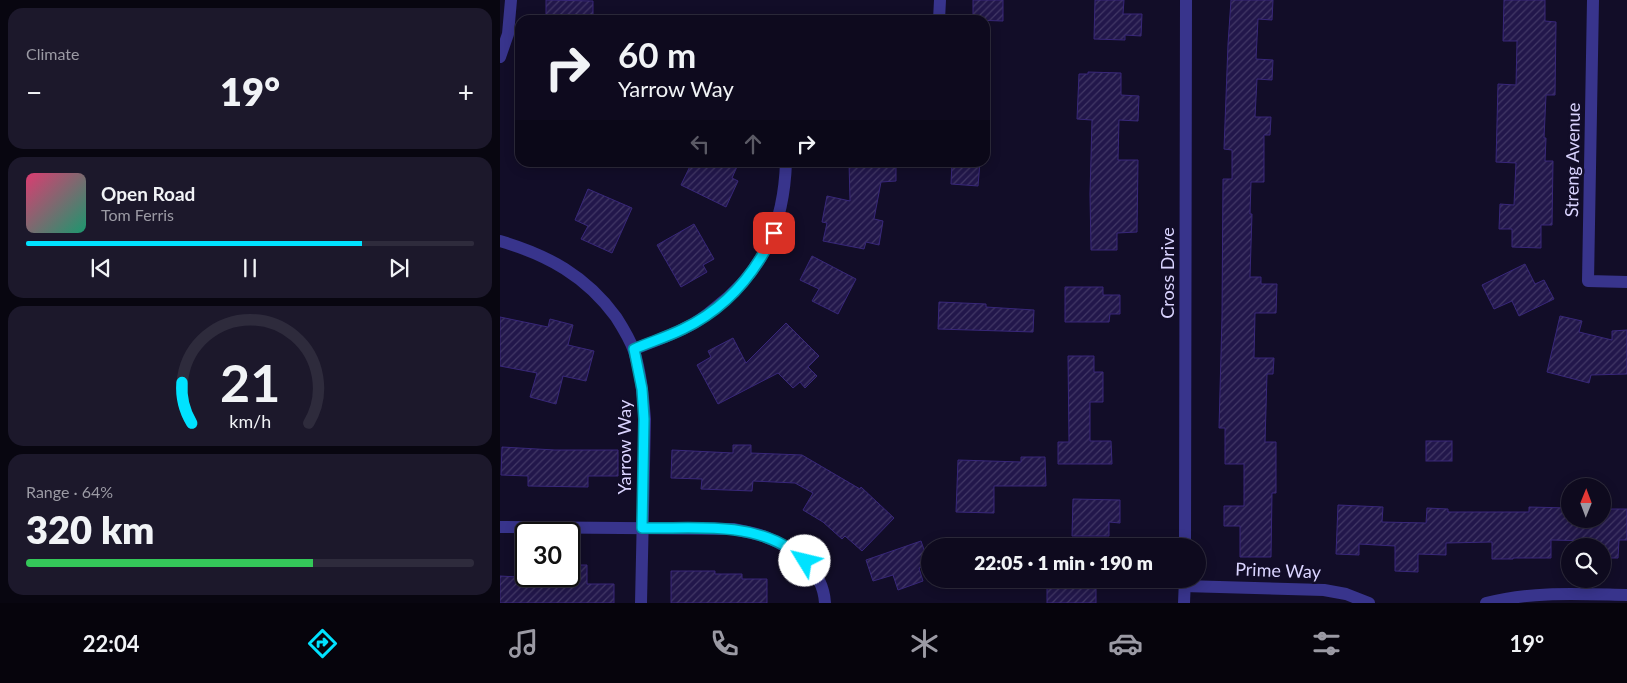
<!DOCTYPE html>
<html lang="en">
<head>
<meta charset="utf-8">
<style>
  :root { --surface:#0e0a1e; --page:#1c182b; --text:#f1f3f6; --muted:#9b9aa4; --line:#2e2b3c; --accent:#00e2ff }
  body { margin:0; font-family:Lato,sans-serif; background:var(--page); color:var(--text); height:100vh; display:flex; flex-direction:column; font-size:19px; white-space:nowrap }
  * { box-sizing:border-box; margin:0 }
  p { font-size:16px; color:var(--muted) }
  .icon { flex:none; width:28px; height:28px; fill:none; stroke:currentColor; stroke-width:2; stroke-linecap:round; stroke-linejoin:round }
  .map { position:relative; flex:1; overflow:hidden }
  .side { display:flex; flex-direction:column; gap:8px; padding:8px; background:#080610; width:500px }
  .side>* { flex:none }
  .banner { position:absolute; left:15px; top:15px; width:475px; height:152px; border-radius:15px; box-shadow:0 2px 12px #0003,0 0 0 1px var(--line); background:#0e0a1e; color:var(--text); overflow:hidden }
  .needle { width:32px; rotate:1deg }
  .tools { position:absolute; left:1061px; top:478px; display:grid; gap:10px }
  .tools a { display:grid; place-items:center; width:50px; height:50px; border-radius:50%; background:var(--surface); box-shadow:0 2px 12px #0003,0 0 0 1px var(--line); font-size:25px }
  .speed { position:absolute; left:15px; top:522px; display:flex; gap:10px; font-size:25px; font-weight:700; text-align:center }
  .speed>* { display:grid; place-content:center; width:65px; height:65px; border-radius:50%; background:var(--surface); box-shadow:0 2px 12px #0003,0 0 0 1px var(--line); line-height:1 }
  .speed .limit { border:2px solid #111; border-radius:8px; background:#fff; color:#111 }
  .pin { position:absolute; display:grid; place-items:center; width:42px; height:42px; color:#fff; margin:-21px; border-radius:10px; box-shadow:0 2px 8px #0006 }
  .me { position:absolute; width:55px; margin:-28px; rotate:306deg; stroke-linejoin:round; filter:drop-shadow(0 0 4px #0008) }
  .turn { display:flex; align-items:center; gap:18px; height:105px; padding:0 20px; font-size:22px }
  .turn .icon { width:65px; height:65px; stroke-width:2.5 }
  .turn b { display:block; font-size:35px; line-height:42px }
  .lanes { display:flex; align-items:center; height:48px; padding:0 20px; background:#0003; justify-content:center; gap:25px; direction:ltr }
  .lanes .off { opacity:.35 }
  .big { font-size:38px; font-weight:800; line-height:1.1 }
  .side .tile { flex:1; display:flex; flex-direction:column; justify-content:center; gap:8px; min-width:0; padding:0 18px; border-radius:15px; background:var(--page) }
  .side .dial { align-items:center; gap:0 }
  .dial svg { height:130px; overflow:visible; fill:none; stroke:var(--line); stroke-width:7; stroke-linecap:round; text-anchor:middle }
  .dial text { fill:var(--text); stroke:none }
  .song { display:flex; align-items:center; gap:15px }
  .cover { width:60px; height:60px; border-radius:8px; background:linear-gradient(135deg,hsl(340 70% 55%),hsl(160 70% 35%)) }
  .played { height:5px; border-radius:2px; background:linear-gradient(90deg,var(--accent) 75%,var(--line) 75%) }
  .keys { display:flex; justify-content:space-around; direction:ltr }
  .heat { display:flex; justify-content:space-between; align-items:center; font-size:28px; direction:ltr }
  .charge { height:8px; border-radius:4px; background:linear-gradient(90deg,#34c759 64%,var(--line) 0) }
  .trip { position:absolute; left:421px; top:538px; width:285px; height:50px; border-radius:25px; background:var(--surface); box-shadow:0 2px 12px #0003,0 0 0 1px var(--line); font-weight:800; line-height:50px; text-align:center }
  .dock { display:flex; height:80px; justify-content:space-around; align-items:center; background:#06040c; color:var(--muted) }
  .dock .icon { width:35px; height:35px }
  .dock .selected { color:var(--accent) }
  .dock b { font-size:22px; color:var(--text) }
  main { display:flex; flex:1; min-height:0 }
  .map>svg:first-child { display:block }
  .building { fill:url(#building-hatch); stroke:#382779 }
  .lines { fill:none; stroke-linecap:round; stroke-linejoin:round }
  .minor { stroke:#38348c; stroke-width:12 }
  .route-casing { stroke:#0093a6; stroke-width:12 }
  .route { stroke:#00e2ff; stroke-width:9 }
  .labels { text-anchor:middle; stroke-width:5; stroke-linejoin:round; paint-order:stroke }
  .street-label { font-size:18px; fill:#dad4ff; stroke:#120d28 }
</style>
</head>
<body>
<main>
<section class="side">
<div class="tile"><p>Climate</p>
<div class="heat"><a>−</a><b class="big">19°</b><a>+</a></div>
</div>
<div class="tile">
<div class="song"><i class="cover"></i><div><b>Open Road</b><p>Tom Ferris</p></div></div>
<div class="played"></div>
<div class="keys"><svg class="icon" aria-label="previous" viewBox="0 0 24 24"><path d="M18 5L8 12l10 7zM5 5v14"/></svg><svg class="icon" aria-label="pause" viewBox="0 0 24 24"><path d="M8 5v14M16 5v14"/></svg><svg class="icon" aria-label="next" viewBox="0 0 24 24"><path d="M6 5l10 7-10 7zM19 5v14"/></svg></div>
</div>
<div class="tile dial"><svg viewBox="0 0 100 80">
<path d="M14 69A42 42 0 1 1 86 69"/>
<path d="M14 69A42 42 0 0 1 8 44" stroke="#00e2ff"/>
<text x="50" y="56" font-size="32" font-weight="700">21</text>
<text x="50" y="72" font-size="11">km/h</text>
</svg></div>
<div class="tile"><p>Range · 64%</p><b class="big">320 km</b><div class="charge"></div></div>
</section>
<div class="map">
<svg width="1127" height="603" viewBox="0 0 1127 603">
  <defs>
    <pattern id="building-hatch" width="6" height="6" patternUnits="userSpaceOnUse" patternTransform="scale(1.25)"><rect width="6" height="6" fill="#22174b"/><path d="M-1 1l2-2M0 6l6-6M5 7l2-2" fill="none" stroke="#423866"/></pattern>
  </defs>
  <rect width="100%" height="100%" fill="#120d28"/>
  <!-- building -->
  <g class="building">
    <path d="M46,0L93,1V20H46Z"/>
    <path d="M473,0H503V21L473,20Z"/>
    <path d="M595,0H624L623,14H642L641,36L625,35V40L594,39Z"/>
    <path d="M731,0H773L772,20L758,19L756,59L773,60L772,80L757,79L755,117H771L770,135H764V182H751L750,214H752L750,277H761V284H777L776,313H755L754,358H774L773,374H767L765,442H776V493H772L771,557H740V526H724V506H744V464H725V428H719L722,317L723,179H732V150L724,149L728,44Z"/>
    <path d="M1004,0H1045V21L1056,22L1055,95H1046L1044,138H1046L1045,161H1053L1052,225H1041V248L1012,247V229H999L1000,204L1014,205L1016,163L996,162L998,84L1016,85L1017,41H1003Z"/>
    <path d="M588,72L621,73V95L639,96L638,121L619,120L618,160H638L637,232L617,233V250H591L590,194L592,120L577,119L579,74H588Z"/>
    <path d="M192,162H239L232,178L238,181L226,207L181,185Z"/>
    <path d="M349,162H396V181L381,182L374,219L383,221L379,245L366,242L364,249L323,241L327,223L322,222L327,196L350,201Z"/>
    <path d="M452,162H480L478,186L451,184Z"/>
    <path d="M88,189L132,208L112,253L81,239L88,226L75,220Z"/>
    <path d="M194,224L214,259L203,265L207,272L181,287L157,245Z"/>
    <path d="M312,256L356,279L338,314L312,301L319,289L300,280Z"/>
    <path d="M1025,264L1035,284L1044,280L1054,299L1019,316L1012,301L994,309L982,285Z"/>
    <path d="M565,287H603V295H620V314H610L609,322H565Z"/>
    <path d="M439,302L486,304V307L534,310L533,332L438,329Z"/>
    <path d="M1060,316L1082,321L1079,332L1112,340V331L1127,330V374L1091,375L1089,383L1047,372Z"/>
    <path d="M0,317L48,327L50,319L73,325L68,345L94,351L86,381L63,376L56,404L30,397L37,373L0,366Z"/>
    <path d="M286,323L319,356L308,367L317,376L305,388L300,382L293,388L278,373L218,404L197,365L211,357L208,351L233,338L246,363Z"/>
    <path d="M568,356H594V372H603V402H590V441H611L612,464H558V442H569Z"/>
    <rect x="926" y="441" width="26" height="20"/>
    <path d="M233,445H251V453L302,455L360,489L361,487L394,518L362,551L345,536L342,539L323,522L303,510L313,493L295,483L253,481L252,491L201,489L202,479L171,478L172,450L233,453Z"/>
    <path d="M2,447L55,450H118V476H88V487L28,486V476L1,475Z"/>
    <path d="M521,457H545L546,486H494V513L456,512L458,460L521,462Z"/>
    <path d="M573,499L620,500V523L609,522V536H572Z"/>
    <path d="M838,505L883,507L882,522L926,523L927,508L948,509V512H1029V507L1070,508V519H1102V509H1127V540H1119L1118,558H1102V546H1095V541L1051,540V558H1013V559H992V542L946,543V555L918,554V572L895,571V546L859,544V555L836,554Z"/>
    <path d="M421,541L429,564L419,568L423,581L398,590L393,575L373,581L366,560Z"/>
    <path d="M69,565H87V584H114V603H0V576L36,578L37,576H69Z"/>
    <path d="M171,571H215V574H242V579H267V603H171Z"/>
    <rect x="547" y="587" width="49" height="16"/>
  </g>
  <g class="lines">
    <!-- minor -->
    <g class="minor">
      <path d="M1093,0L1088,281L1127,282"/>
      <path d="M439,20L440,0"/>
      <path d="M0,57L8,34L11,0"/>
      <path d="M0,241C48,255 86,276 116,317C123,328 130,339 134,351C141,373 143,396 145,419L141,603"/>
      <path d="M134,349C150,343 167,337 183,329C194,324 206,316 215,308C264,271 284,223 286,162"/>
      <path d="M0,527L233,529C243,531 254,533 263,536C293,547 323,569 325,603"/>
      <path d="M685,546L686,0"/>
      <path d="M684,586L824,590L846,594L869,603"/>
      <path d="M684,603L685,579"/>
      <path d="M986,603C1034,591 1078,594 1127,595"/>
    </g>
  </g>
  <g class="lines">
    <defs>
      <path id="route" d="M274,233C255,274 225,309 183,329C167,337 150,342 134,349L142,389L144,419L142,528C191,529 248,521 290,549C296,552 300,557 305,561"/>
    </defs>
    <!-- route casing -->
    <use href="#route" class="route-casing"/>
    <!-- route -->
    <use href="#route" class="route"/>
  </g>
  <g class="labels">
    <!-- street labels -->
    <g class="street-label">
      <text transform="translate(1073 160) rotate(-89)" y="6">Streng Avenue</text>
      <text transform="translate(668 273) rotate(-90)" y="6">Cross Drive</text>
      <text transform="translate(125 447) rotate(-90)" y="6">Yarrow Way</text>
      <text transform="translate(778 571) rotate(2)" y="6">Prime Way</text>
    </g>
  </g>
</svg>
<div class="tools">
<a><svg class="needle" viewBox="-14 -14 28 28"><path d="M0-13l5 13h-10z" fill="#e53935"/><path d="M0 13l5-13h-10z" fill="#9b9aa4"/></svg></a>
<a><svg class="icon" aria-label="search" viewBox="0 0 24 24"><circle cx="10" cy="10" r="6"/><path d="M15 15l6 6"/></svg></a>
</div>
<div class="speed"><div class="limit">30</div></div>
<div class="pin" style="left:274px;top:233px;background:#d93025"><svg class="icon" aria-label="arrive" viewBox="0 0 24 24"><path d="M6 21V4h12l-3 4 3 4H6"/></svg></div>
<svg class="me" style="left:305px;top:561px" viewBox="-20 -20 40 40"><circle r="19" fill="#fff"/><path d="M0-13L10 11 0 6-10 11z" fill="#00e2ff"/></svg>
<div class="trip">22:05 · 1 min · 190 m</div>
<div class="banner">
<div class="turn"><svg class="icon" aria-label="right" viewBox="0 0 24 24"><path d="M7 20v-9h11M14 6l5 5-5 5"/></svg><div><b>60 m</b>Yarrow Way</div></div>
<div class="lanes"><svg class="icon off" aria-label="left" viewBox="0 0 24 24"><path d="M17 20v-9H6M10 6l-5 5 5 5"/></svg><svg class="icon off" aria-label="ahead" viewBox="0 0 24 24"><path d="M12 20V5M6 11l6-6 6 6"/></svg><svg class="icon" aria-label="right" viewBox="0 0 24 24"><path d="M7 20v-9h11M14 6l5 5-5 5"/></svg></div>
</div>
</div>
</main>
<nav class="dock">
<b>22:04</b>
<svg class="icon selected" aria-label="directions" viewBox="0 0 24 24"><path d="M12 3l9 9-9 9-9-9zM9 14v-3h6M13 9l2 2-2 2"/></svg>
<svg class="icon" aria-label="music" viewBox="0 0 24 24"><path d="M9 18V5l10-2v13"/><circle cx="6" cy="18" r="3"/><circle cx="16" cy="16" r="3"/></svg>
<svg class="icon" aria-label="phone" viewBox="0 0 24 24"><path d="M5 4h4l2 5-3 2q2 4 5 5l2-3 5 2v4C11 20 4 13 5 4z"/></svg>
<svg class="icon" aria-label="climate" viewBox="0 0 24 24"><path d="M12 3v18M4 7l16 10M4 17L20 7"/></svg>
<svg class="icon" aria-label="car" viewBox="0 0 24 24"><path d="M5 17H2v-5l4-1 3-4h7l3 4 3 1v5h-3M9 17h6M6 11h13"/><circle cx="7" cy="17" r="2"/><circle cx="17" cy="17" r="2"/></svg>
<svg class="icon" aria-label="filters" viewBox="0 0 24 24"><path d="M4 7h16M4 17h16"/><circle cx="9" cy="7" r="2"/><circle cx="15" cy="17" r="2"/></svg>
<b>19°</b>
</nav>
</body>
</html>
